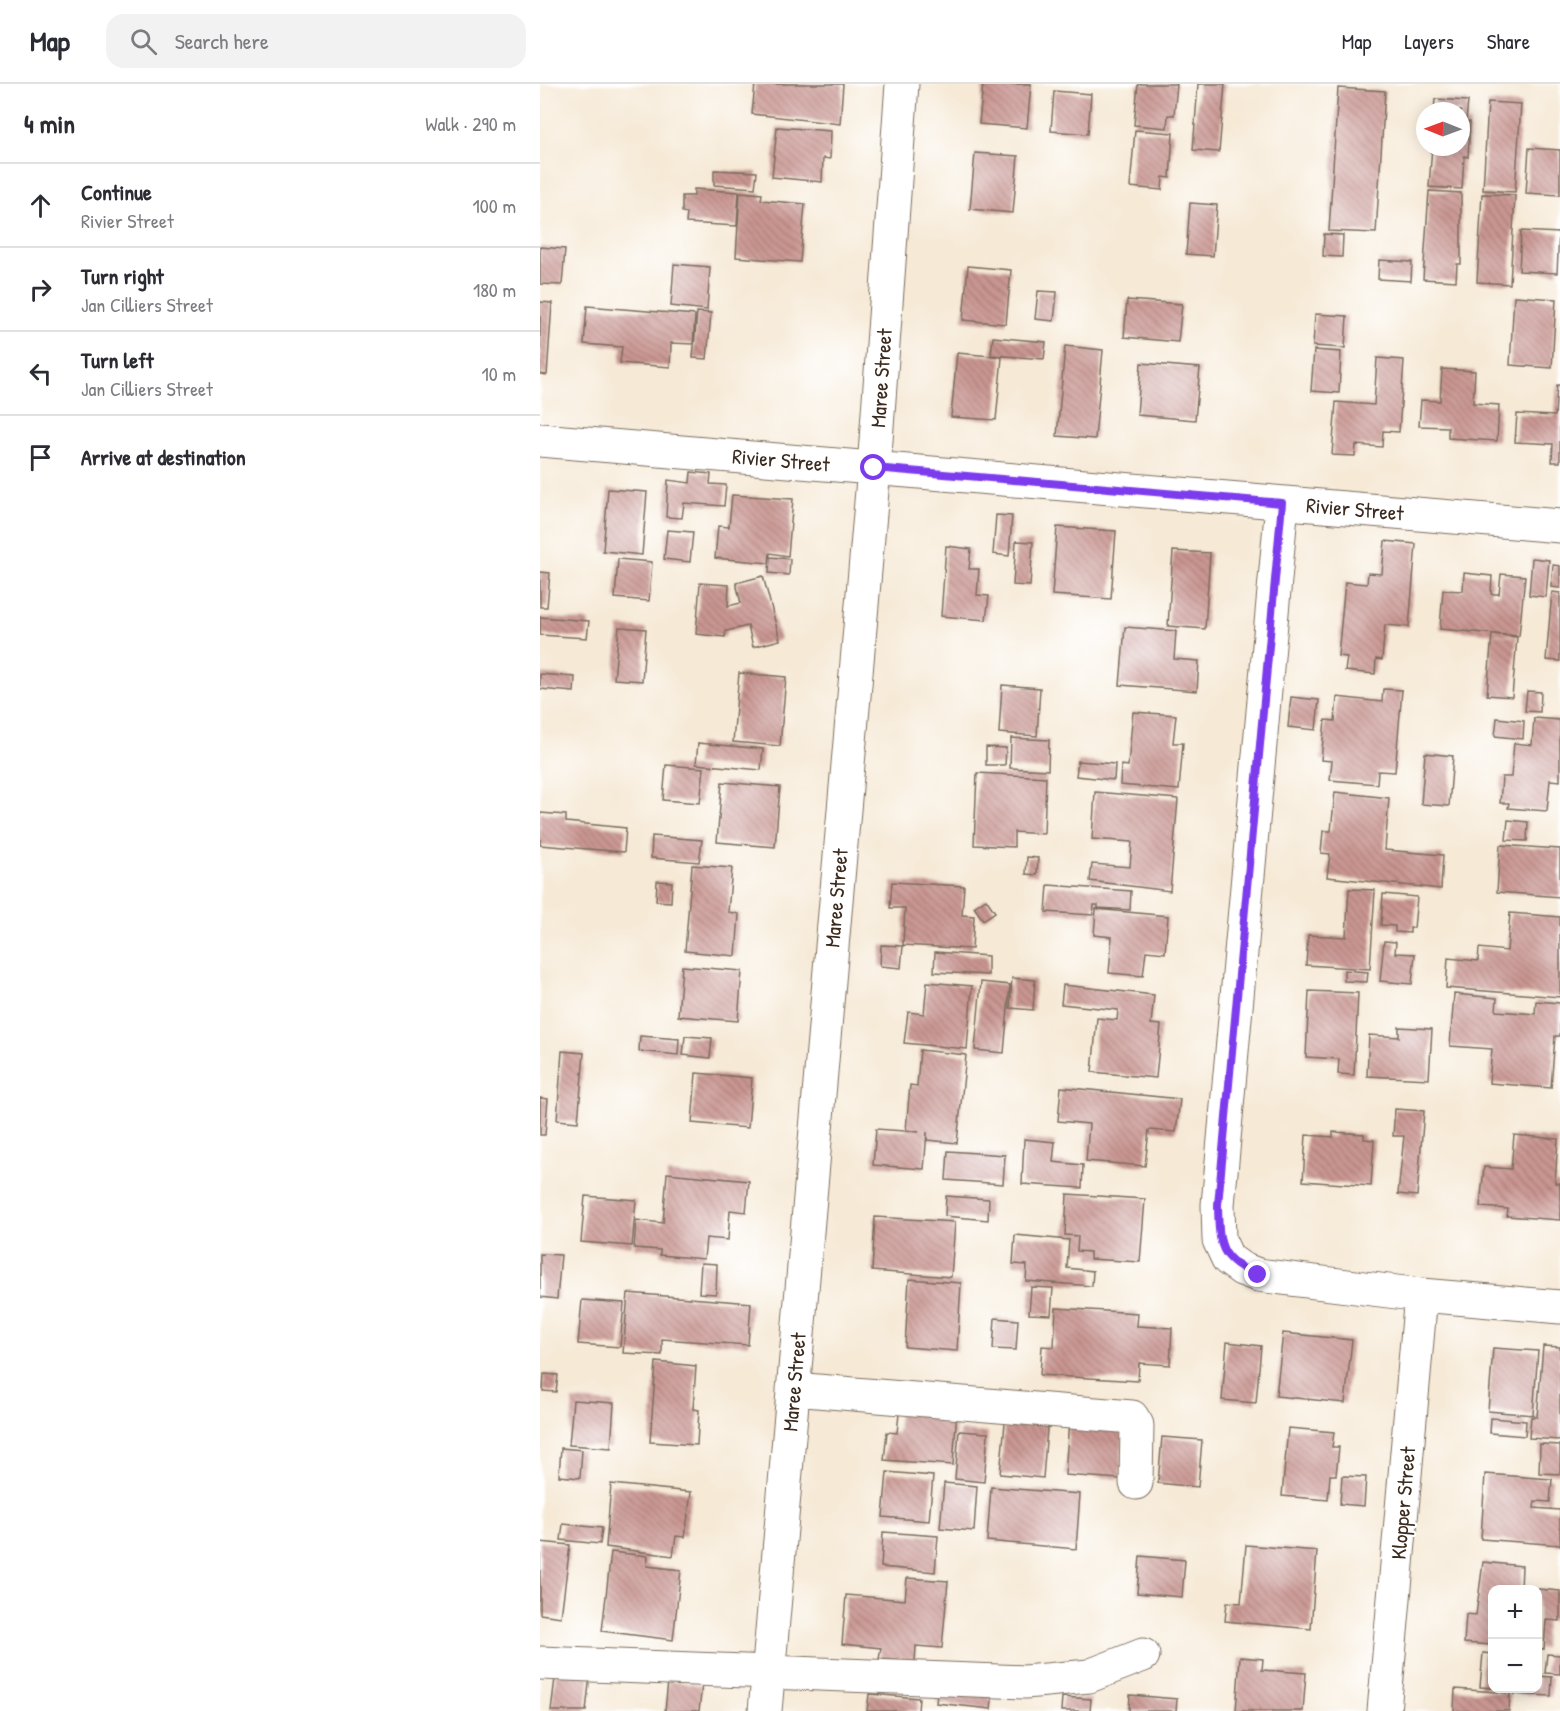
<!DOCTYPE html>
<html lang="en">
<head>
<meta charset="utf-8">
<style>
  :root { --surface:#fff; --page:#f2f2f3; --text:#2b2b33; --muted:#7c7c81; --line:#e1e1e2 }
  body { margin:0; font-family:"Patrick Hand",sans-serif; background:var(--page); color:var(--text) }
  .controls { position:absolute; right:18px; bottom:18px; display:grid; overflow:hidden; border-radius:12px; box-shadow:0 3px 15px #0003 }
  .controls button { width:54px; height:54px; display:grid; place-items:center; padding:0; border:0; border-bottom:2px solid var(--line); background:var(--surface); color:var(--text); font:30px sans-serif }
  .compass { position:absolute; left:876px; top:18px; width:54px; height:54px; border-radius:50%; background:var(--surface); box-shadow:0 3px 15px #0003; rotate:271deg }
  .stop { position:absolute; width:18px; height:18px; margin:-14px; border:4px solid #7c3aed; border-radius:50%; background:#fff }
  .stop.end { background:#7c3aed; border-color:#fff; box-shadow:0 2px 6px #0008 }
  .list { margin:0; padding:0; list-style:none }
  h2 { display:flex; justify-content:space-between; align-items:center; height:78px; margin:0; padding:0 24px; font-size:26px }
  h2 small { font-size:20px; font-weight:400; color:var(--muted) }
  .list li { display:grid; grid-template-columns:39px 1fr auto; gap:18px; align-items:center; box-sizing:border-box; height:84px; padding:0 24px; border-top:2px solid var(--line) }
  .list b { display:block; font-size:22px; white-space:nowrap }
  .list p { margin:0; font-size:20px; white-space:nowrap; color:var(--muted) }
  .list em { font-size:20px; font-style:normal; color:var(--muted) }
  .icon { flex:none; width:33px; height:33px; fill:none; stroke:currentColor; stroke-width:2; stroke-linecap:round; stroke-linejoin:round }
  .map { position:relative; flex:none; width:1020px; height:1627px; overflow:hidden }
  header { display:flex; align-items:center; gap:36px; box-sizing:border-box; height:84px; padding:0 30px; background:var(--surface); border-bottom:2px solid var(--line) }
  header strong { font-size:28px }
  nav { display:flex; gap:33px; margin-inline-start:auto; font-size:21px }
  .search { width:420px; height:54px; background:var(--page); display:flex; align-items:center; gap:15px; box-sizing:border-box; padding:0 21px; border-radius:18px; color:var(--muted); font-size:22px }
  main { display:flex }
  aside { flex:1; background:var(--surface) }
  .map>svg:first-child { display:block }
  .building { fill:url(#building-back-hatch) }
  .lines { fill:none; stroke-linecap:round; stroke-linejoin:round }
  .minor-casing { stroke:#7c6d5e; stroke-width:35 }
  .minor { stroke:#fff; stroke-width:33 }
  .route { stroke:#7c3aed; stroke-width:8 }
  .labels { text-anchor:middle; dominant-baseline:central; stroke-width:4.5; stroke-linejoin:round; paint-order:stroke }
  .street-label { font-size:21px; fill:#3b2a1e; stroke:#fff }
</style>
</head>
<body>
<header>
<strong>Map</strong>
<div class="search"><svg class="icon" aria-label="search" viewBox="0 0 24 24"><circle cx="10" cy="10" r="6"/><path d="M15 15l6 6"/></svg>Search here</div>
<nav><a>Map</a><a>Layers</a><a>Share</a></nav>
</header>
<main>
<aside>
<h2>4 min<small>Walk · 290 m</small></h2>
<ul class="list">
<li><svg class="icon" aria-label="ahead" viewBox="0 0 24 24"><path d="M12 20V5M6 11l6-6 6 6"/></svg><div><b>Continue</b><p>Rivier Street</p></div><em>100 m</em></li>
<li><svg class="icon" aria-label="right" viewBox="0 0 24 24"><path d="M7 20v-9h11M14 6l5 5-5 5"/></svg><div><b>Turn right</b><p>Jan Cilliers Street</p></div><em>180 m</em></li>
<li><svg class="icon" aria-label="left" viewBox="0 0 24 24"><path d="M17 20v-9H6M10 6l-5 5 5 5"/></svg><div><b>Turn left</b><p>Jan Cilliers Street</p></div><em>10 m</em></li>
<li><svg class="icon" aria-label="arrive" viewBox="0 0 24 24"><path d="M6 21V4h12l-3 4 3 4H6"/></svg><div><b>Arrive at destination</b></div></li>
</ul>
</aside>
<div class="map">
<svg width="1020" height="1627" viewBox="0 0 1020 1627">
  <defs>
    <pattern id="building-back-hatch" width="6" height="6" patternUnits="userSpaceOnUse" patternTransform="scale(1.5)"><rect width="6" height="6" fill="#ca9692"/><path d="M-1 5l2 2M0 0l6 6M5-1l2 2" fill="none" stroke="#a57b77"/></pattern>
  </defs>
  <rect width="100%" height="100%" fill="#fff"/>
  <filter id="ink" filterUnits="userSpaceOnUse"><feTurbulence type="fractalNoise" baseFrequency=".0167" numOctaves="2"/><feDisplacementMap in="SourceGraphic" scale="12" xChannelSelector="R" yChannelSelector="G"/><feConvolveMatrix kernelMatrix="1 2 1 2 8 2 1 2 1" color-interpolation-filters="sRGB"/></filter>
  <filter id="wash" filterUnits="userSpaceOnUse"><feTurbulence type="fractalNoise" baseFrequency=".008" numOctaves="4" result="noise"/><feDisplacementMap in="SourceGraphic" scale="24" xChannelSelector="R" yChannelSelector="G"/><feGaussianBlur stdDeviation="1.35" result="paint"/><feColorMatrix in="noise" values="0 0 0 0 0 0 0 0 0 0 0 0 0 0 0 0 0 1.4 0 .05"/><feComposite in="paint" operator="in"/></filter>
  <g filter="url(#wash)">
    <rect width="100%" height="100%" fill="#f6e9d5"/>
    <g id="blocks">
      <!-- building -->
      <path class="building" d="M 215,0 L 303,0 L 300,40 L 212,30 Z
        M 443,0 L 491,0 L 487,44 L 439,40 Z
        M 598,0 L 637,0 L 634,31 L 628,31 L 627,44 L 594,41 Z
        M 658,0 L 685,0 L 679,68 L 653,66 Z
        M 798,4 L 845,7 L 836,149 L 789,147 Z
        M 514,7 L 551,10 L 548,50 L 511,47 Z
        M 895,15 L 928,17 L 926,38 L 930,38 L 928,73 L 924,72 L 922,105 L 889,103 L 892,63 L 921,63 L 921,27 L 894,27 Z
        M 948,18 L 981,20 L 975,108 L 943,106 Z
        M 237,43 L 291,47 L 290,75 L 283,74 L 282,98 L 232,93 Z
        M 595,46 L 633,49 L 630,94 L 623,93 L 622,106 L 590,103 Z
        M 989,64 L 1020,66 L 1020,111 L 986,109 Z
        M 435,69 L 478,72 L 473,129 L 430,125 Z
        M 174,86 L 217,88 L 215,104 L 174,101 Z
        M 154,105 L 199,108 L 197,142 L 146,139 L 147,129 L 142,128 L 142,112 L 154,112 Z
        M 889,107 L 921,109 L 921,180 L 917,180 L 916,197 L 883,195 Z
        M 200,108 L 222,110 L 221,116 L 265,120 L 260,178 L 196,173 Z
        M 942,110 L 975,111 L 970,200 L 937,198 Z
        M 650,119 L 677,121 L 673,172 L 646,170 Z
        M 981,147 L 1019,149 L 1017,189 L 979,187 Z
        M 784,150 L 803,151 L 802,173 L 783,172 Z
        M 0,163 L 25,165 L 22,201 L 0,200 Z
        M 839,176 L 872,178 L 871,197 L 838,195 Z
        M 134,180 L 170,183 L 167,226 L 131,222 Z
        M 428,182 L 471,186 L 466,240 L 423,236 Z
        M 498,207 L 517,208 L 514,237 L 495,235 Z
        M 974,212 L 1016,215 L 1012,284 L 970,281 Z
        M 587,216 L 642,220 L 638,258 L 584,253 Z
        M 0,218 L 12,219 L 7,291 L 0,290 Z
        M 47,222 L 155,231 L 153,260 L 131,259 L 130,283 L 80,279 L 82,263 L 44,260 Z
        M 157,228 L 171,229 L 167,275 L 153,274 Z
        M 775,230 L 807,232 L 805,264 L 773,262 Z
        M 453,253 L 506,258 L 504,275 L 451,271 Z
        M 525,262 L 563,266 L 555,355 L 517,352 Z
        M 774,266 L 801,268 L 799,309 L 771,307 Z
        M 417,269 L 462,273 L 456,336 L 411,333 Z
        M 837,274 L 864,276 L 859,348 L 843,347 L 842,363 L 816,361 L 815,372 L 792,371 L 796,318 L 834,321 Z
        M 601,279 L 660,284 L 655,336 L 597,331 Z
        M 902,285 L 935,287 L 933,319 L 959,321 L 957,357 L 908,354 L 908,343 L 879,342 L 881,316 L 900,317 Z
        M 1017,301 L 1020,301 L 1020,378 L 1012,378 L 1013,360 L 975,358 L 977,330 L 1015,332 Z
        M 151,388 L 171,390 L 170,400 L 186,401 L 184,422 L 144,419 L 142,434 L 126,433 L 128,396 L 150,399 Z
        M 68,405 L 107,408 L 102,471 L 63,467 Z
        M 192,411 L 253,415 L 248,472 L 230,469 L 229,479 L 175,474 L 178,442 L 189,443 Z
        M 456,431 L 472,432 L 469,472 L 453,470 Z
        M 517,443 L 576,447 L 571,515 L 512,511 Z
        M 127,446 L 153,448 L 150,478 L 124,475 Z
        M 476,457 L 493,458 L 490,502 L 473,501 Z
        M 845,457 L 876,460 L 869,543 L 845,541 L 842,576 L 836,575 L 835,590 L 805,587 L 807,573 L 798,572 L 805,498 L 827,500 L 828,489 L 842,490 Z
        M 406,462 L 431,465 L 429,485 L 439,485 L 437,511 L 449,512 L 446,536 L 401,532 Z
        M 633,467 L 670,469 L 665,545 L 628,542 Z
        M 230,473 L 250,475 L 249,491 L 229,489 Z
        M 992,474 L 1009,476 L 1006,513 L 989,511 Z
        M 78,475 L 112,478 L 109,517 L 75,514 Z
        M 1013,481 L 1020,482 L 1020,504 L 1011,503 Z
        M 0,488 L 10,489 L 7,523 L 0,523 Z
        M 924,489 L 952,492 L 951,510 L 959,510 L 961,490 L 985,492 L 979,552 L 900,545 L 903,506 L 923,507 Z
        M 223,492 L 240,556 L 213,563 L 208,542 L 186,547 L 185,553 L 156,550 L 160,499 L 189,501 L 188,522 L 201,519 L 196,499 Z
        M 1012,508 L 1020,509 L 1020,577 L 1006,576 Z
        M 0,533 L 49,537 L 47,554 L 0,551 Z
        M 79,543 L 106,545 L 102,597 L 74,595 Z
        M 585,543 L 636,547 L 634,575 L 659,577 L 657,607 L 580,601 Z
        M 952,550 L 977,553 L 972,613 L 947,611 Z
        M 199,589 L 246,593 L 240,662 L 193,658 Z
        M 0,590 L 35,593 L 34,608 L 0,605 Z
        M 462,601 L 500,604 L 497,652 L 459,649 Z
        M 843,605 L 862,606 L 855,688 L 838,687 L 837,700 L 790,696 L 792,677 L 781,676 L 785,636 L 795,637 L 797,613 L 842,618 Z
        M 987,607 L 1001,608 L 1000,628 L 985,627 Z
        M 751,613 L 779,616 L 776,646 L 748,643 Z
        M 593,628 L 636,631 L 633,659 L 643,659 L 639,706 L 580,701 L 581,681 L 588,682 Z
        M 957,634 L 984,637 L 983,655 L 955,652 Z
        M 994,634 L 1020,636 L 1020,697 L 1010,696 L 1007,727 L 968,724 L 969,719 L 960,719 L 962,693 L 971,693 L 974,659 L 992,661 Z
        M 471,654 L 509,656 L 508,686 L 470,684 Z
        M 158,659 L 223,665 L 221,686 L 156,680 Z
        M 446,663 L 466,664 L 465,681 L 446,681 Z
        M 885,669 L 913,672 L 909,722 L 881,720 Z
        M 538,677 L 575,680 L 574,696 L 536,692 Z
        M 126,681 L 164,684 L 160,719 L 123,716 Z
        M 437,689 L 506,693 L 504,750 L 474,748 L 474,763 L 434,761 Z
        M 182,698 L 240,703 L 235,763 L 177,758 Z
        M 555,708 L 638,715 L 630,807 L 550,797 L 552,780 L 590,783 L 592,758 L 552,755 Z
        M 795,708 L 849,714 L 845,766 L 903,771 L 901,805 L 787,793 L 790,770 L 781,769 L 783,747 L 791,747 Z
        M 0,729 L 26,731 L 26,738 L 86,744 L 84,768 L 0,761 Z
        M 968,736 L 988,738 L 987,757 L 966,756 Z
        M 112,752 L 162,756 L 159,778 L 111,774 Z
        M 960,761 L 1020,765 L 1020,813 L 957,808 Z
        M 487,773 L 498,774 L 497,791 L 486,790 Z
        M 152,781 L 192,784 L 188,828 L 199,830 L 196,872 L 145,867 Z
        M 117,797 L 132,798 L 131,818 L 116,817 Z
        M 352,798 L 424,802 L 422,831 L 434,832 L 432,865 L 363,861 L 365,824 L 350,824 Z
        M 508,801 L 591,807 L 590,826 L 558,824 L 558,821 L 554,821 L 553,831 L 506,828 Z
        M 809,805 L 835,806 L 830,885 L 766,881 L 768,851 L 806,853 Z
        M 843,810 L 877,813 L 874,844 L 870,844 L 870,849 L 855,848 L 855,842 L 841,841 Z
        M 446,815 L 455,828 L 443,836 L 434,823 Z
        M 556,825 L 628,832 L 625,869 L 606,867 L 603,892 L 569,889 L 572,853 L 554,851 Z
        M 970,829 L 1020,833 L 1020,913 L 906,904 L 908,874 L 938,877 L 939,864 L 967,867 Z
        M 844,857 L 856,858 L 855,869 L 875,870 L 872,900 L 840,897 Z
        M 341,861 L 363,862 L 361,884 L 340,882 Z
        M 395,868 L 448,872 L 448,891 L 394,888 Z
        M 142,882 L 202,887 L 198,937 L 138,932 Z
        M 804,886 L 828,888 L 827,898 L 804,897 Z
        M 472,894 L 495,896 L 493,926 L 470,924 Z
        M 387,898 L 432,902 L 427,965 L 364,959 L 368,928 L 384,930 Z
        M 441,898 L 470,901 L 464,969 L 435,966 Z
        M 523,901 L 614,911 L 611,940 L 621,941 L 616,994 L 552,988 L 557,934 L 577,936 L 578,926 L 521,920 Z
        M 769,907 L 818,909 L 814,991 L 798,990 L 799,975 L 766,973 Z
        M 914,910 L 957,914 L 956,927 L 995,930 L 996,917 L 1020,919 L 1020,952 L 1015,952 L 1011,1004 L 949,999 L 952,965 L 910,962 Z
        M 859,943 L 892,945 L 889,995 L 827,992 L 829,951 L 859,953 Z
        M 100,952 L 139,955 L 138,971 L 99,967 Z
        M 145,952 L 172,954 L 170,974 L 143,971 Z
        M 380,966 L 426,971 L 417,1059 L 387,1056 L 387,1048 L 384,1085 L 333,1081 L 336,1045 L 379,1048 L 366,1046 L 370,1001 L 377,1002 Z
        M 22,967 L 44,969 L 38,1038 L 17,1036 Z
        M 156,989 L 212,994 L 208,1044 L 152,1039 Z
        M 521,1003 L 640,1015 L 636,1048 L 609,1046 L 605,1082 L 546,1077 L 549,1040 L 518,1037 Z
        M 0,1014 L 8,1015 L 5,1051 L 0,1051 Z
        M 855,1025 L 884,1027 L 877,1112 L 858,1110 L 864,1052 L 853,1052 Z
        M 793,1048 L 824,1050 L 824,1055 L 834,1056 L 831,1102 L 763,1097 L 766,1051 L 793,1053 Z
        M 974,1051 L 1018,1055 L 1015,1099 L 1020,1099 L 1020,1136 L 967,1132 L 968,1125 L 940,1123 L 944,1083 L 971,1085 Z
        M 484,1055 L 515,1058 L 513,1078 L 543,1081 L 542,1104 L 482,1100 Z
        M 408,1067 L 465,1071 L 463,1100 L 406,1096 Z
        M 127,1089 L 209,1097 L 206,1128 L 190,1126 L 188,1156 L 166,1154 L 164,1175 L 120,1171 L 120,1166 L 94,1164 L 96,1136 L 123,1139 Z
        M 527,1110 L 605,1115 L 600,1178 L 550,1175 L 550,1168 L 537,1167 L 538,1152 L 525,1151 Z
        M 45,1112 L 96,1116 L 92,1162 L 41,1158 Z
        M 406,1112 L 449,1115 L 448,1136 L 405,1132 Z
        M 335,1133 L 415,1138 L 411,1193 L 332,1187 Z
        M 475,1151 L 529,1156 L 527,1184 L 553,1187 L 552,1202 L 486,1197 L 487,1181 L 473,1180 Z
        M 0,1170 L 21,1171 L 17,1215 L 0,1213 Z
        M 161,1179 L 177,1180 L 176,1210 L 159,1209 Z
        M 369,1195 L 421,1199 L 417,1267 L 365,1263 Z
        M 491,1203 L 513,1204 L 511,1231 L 489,1230 Z
        M 88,1209 L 211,1219 L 208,1261 L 122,1255 L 122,1271 L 83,1269 Z
        M 42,1216 L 84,1219 L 80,1263 L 38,1260 Z
        M 516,1224 L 598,1229 L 597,1242 L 632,1244 L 630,1281 L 599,1279 L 598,1297 L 500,1291 L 502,1262 L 514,1263 Z
        M 455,1234 L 478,1236 L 476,1266 L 453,1265 Z
        M 743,1249 L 812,1256 L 805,1319 L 736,1312 Z
        M 687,1258 L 721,1262 L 716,1319 L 682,1316 Z
        M 1003,1262 L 1020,1263 L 1020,1356 L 989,1354 L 991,1333 L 997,1333 Z
        M 953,1264 L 998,1267 L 993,1331 L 948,1327 Z
        M 116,1278 L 156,1282 L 153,1325 L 159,1326 L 157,1361 L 110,1358 Z
        M 4,1290 L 18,1291 L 16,1308 L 3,1307 Z
        M 33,1316 L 74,1319 L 71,1364 L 29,1361 Z
        M 360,1320 L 417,1325 L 413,1381 L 344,1376 L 347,1348 L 357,1349 Z
        M 466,1329 L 508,1332 L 503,1394 L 460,1390 Z
        M 951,1334 L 986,1337 L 985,1352 L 950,1349 Z
        M 529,1336 L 584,1341 L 580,1395 L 525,1391 Z
        M 748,1344 L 794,1348 L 792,1363 L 799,1363 L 796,1391 L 790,1391 L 788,1416 L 742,1412 Z
        M 419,1347 L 448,1349 L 444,1398 L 415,1395 Z
        M 622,1353 L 662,1356 L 658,1403 L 618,1399 Z
        M 1000,1360 L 1020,1361 L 1020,1390 L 999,1389 Z
        M 21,1364 L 42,1366 L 40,1394 L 19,1392 Z
        M 347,1388 L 393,1392 L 389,1437 L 343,1433 Z
        M 945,1390 L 1012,1395 L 1010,1418 L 995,1417 L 994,1424 L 1020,1426 L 1020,1461 L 941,1455 Z
        M 802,1392 L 826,1393 L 824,1422 L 800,1420 Z
        M 404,1399 L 437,1402 L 434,1447 L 400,1444 Z
        M 71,1400 L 151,1408 L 145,1453 L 136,1452 L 133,1472 L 66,1463 Z
        M 451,1403 L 540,1410 L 536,1465 L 447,1457 Z
        M 23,1440 L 62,1444 L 60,1460 L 21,1456 Z
        M 343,1448 L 398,1452 L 395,1488 L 341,1483 Z
        M 0,1458 L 30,1461 L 21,1533 L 0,1530 Z
        M 706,1461 L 777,1467 L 771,1545 L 685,1537 L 687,1518 L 701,1519 Z
        M 71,1468 L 108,1472 L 107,1482 L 141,1486 L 133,1556 L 62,1547 Z
        M 600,1472 L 645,1476 L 642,1513 L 597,1509 Z
        M 943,1478 L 982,1482 L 981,1506 L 952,1506 L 952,1561 L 924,1559 L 926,1530 L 936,1531 Z
        M 367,1494 L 408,1497 L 402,1564 L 376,1562 L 375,1578 L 339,1575 L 341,1564 L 302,1560 L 306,1511 L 365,1516 Z
        M 998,1505 L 1020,1507 L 1020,1537 L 1006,1536 L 1004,1565 L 998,1564 Z
        M 943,1569 L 952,1570 L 952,1604 L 940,1603 Z
        M 1007,1570 L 1020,1571 L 1020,1590 L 1005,1589 Z
        M 700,1573 L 723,1575 L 722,1586 L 766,1589 L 763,1627 L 696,1627 Z
        M 16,1586 L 50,1590 L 46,1627 L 11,1627 Z
        M 998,1592 L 1012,1593 L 1011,1612 L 974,1610 L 974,1604 L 998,1604 Z
        M 128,1597 L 162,1601 L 159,1627 L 125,1627 Z
        M 398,1601 L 453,1606 L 451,1625 L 396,1619 Z
        M 915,1605 L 970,1609 L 969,1627 L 914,1627 Z
        M 329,1610 L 379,1614 L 378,1627 L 327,1627 Z
        M 590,1611 L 637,1615 L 636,1627 L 589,1627 Z
        M 522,1613 L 551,1615 L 550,1627 L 521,1627 Z"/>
    </g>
  </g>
  <g filter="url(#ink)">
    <use href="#blocks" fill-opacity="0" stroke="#7c6d5e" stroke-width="1.5"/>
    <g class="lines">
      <!-- minor casing -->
      <g class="minor-casing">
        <path id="minor" d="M 0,356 L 1020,442
          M 742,419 L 678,1121 L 679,1156 L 688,1175 L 702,1185 L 718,1191 L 881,1211 L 1020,1223
          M 253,1305 L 592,1333 L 597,1341 L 596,1399
          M 0,1579 L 485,1598 L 549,1592 L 603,1571
          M 225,1627 L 334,384 L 362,0
          M 844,1627 L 881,1211"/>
      </g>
      <!-- minor -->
      <use href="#minor" class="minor"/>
    </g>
  </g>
  <g class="lines" filter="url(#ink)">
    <!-- route -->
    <path class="route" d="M 334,384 L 742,419 L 678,1121 C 679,1159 678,1176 718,1191"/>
  </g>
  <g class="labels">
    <!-- street labels -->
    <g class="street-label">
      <text transform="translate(341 294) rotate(-86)">Maree Street</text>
      <text transform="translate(241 376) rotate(5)">Rivier Street</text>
      <text transform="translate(815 425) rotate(5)">Rivier Street</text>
      <text transform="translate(296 814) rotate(-85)">Maree Street</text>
      <text transform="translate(254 1298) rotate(-85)">Maree Street</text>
      <text transform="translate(863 1419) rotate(-85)">Klopper Street</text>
    </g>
  </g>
</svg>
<div class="controls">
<button>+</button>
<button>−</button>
</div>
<svg class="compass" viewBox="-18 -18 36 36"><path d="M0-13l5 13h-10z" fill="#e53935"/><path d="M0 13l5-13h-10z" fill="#7c7c81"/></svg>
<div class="stop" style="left:334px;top:384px"></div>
<div class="stop end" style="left:718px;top:1191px"></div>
</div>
</main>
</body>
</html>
